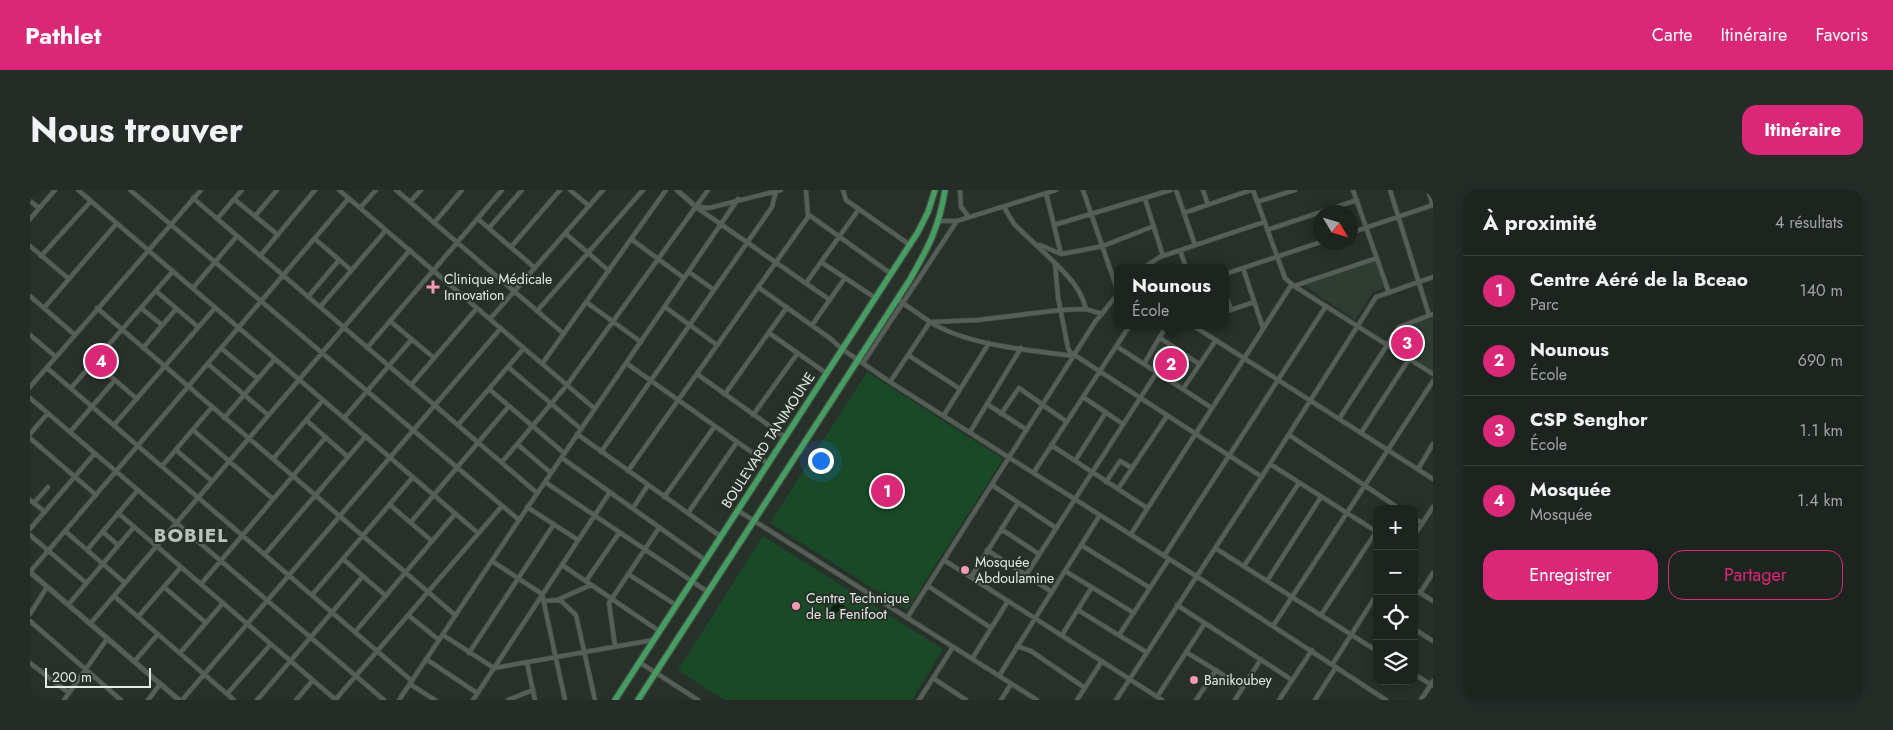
<!DOCTYPE html>
<html lang="fr">
<head>
<meta charset="utf-8">
<style>
  :root { --surface:#1d241f; --page:#252c28; --text:#f1f3f6; --muted:#a0a4a4; --line:#3b413d; --accent:#db2777 }
  body { margin:0; font-family:Jost,sans-serif; background:var(--page); color:var(--text) }
  .controls { position:absolute; right:15px; bottom:15px; display:grid; overflow:hidden; border-radius:10px; box-shadow:0 2px 12px #0003 }
  .controls button { width:45px; height:45px; display:grid; place-items:center; padding:0; border:0; border-bottom:1px solid var(--line); background:var(--surface); color:var(--text); font:25px sans-serif }
  .compass { position:absolute; left:1283px; top:15px; width:45px; height:45px; border-radius:50%; background:var(--surface); box-shadow:0 2px 12px #0003; rotate:128deg }
  .scale { position:absolute; left:15px; bottom:12px; width:106px; box-sizing:border-box; padding-left:5px; border:2px solid #e4eae5; border-top:0; font-size:14px; line-height:18px; white-space:nowrap; color:#e4eae5; -webkit-text-stroke:4px #273029; paint-order:stroke }
  .you { position:absolute; left:790px; top:270px; width:18px; height:18px; margin:-12px; border:4px solid #fff; border-radius:50%; background:#1a73e8; box-shadow:0 0 0 8px #1a73e833 }
  .badge { display:grid; place-items:center; width:32px; height:32px; border-radius:50%; background:var(--accent); color:#fff; font-size:16px; font-weight:700 }
  .pin { position:absolute; translate:-50% -50%; border:2px solid #fff; box-shadow:0 1px 5px #0006 }
  .popup { position:absolute; left:1084px; top:74px; width:115px; height:65px; box-sizing:border-box; display:grid; place-content:center; border-radius:10px; background:var(--surface); filter:drop-shadow(0 1px 4px #0005); font-size:16px; white-space:nowrap; color:var(--muted) }
  .popup b { font-size:19px; color:var(--text) }
  .popup::after { content:''; position:absolute; left:50%; top:100%; margin-left:-10px; border:10px solid transparent; border-top-color:var(--surface) }
  .list { margin:0; padding:0; list-style:none }
  h2 { display:flex; justify-content:space-between; align-items:center; height:65px; margin:0; padding:0 20px; font-size:21px }
  h2 small { font-size:16px; font-weight:400; color:var(--muted) }
  .list li { display:grid; grid-template-columns:32px 1fr auto; gap:15px; align-items:center; box-sizing:border-box; height:70px; padding:0 20px; border-top:1px solid var(--line) }
  .list b { display:block; font-size:19px; white-space:nowrap }
  .list p { margin:0; font-size:16px; white-space:nowrap; color:var(--muted) }
  .list em { font-size:16px; font-style:normal; color:var(--muted) }
  .actions { display:flex; gap:10px; padding:15px 20px }
  .actions a { flex:1; padding:11px 0; border:1px solid var(--accent); border-radius:15px; text-align:center; font-size:18px; color:var(--accent) }
  .actions .main { background:var(--accent); color:#fff }
  .icon { flex:none; width:28px; height:28px; fill:none; stroke:currentColor; stroke-width:2; stroke-linecap:round; stroke-linejoin:round }
  .map { position:relative; flex:none; width:1403px; height:510px; overflow:hidden; border-radius:15px }
  header { display:flex; align-items:center; gap:30px; box-sizing:border-box; height:70px; padding:0 25px; background:var(--accent); color:#fff }
  header strong { font-size:24px }
  nav { display:flex; gap:28px; margin-inline-start:auto; font-size:18px }
  .intro { display:flex; align-items:center; justify-content:space-between; box-sizing:border-box; height:120px; padding:0 30px }
  h1 { margin:0; font-size:35px }
  .button { padding:12px 22px; border-radius:15px; background:var(--accent); color:#fff; font-size:18px; font-weight:700 }
  main { display:flex; gap:30px; padding:0 30px }
  aside { flex:1; background:var(--surface); border-radius:15px; box-shadow:0 2px 12px #0003 }
  .map>svg:first-child { display:block }
  .built { fill:#2e3c31 }
  .green { fill:#194927 }
  .water { fill:#002007 }
  .lines { fill:none; stroke-linecap:round; stroke-linejoin:round }
  .minor-casing { stroke:#434a45; stroke-width:5.5 }
  .tertiary-casing { stroke:#434a45; stroke-width:6 }
  .primary-casing { stroke:#434a45; stroke-width:8 }
  .minor { stroke:#565f57; stroke-width:4 }
  .tertiary { stroke:#565f57; stroke-width:4.5 }
  .primary { stroke:#469d62; stroke-width:5.5 }
  .poi-dot { fill:#f19ab2; stroke:#273029; stroke-width:2 }
  .labels { text-anchor:middle; dominant-baseline:central; stroke-width:4; stroke-linejoin:round; paint-order:stroke }
  .poi-label { font-size:14px; fill:#e4eae5; stroke:#273029; text-anchor:start }
  .street-label { font-size:14px; fill:#e4eae5; stroke:#273029 }
  .district-label { font-size:19px; font-weight:bold; letter-spacing:1px; fill:#b8c3ba; stroke:#273029 }
</style>
</head>
<body>
<header>
<strong>Pathlet</strong>
<nav><a>Carte</a><a>Itinéraire</a><a>Favoris</a></nav>
</header>
<div class="intro"><h1>Nous trouver</h1><a class="button">Itinéraire</a></div>
<main>
<div class="map">
<svg width="1403" height="510" viewBox="0 0 1403 510">
  <rect width="100%" height="100%" fill="#273029"/>
  <!-- built -->
  <path class="built" d="M 1346,71 L 1354,98 L 1342,103 L 1325,130 L 1274,95 Z
    M 1403,128 L 1403,181 L 1361,153 L 1370,138 Z
    M 1131,152 L 1164,175 L 1151,195 L 1117,173 Z"/>
  <!-- green -->
  <path class="green" d="M 837,182 L 973,269 L 877,420 L 740,333 Z
    M 733,346 L 913,459 L 882,510 L 694,510 L 648,480 Z"/>
  <!-- water -->
  <path class="water" d="M 806,410 L 816,417 L 812,423 L 808,421 L 804,427 L 798,424 Z"/>
  <g class="lines">
    <!-- minor casing -->
    <g class="minor-casing">
      <path id="minor" d="M 48,0 L 448,343
        M 100,0 L 489,330
        M 309,0 L 565,219
        M 366,0 L 534,144
        M 540,0 L 559,16
        M 813,0 L 816,10 L 880,55
        M 930,0 L 931,17 L 939,27
        M 1053,0 L 1087,99
        M 1146,0 L 1165,55
        M 1173,0 L 1178,15
        M 1223,0 L 1255,88 L 1264,96 L 1403,184
        M 1323,0 L 1359,103
        M 1360,0 L 1399,125
        M 1398,0 L 1403,16
        M 1016,3 L 1031,64
        M 163,8 L 507,303
        M 204,9 L 248,45
        M 1115,9 L 1133,66
        M 0,11 L 9,18
        M 380,12 L 391,0
        M 1227,12 L 1265,0
        M 666,17 L 800,110
        M 668,17 L 679,18 L 751,0
        M 974,17 L 984,34 L 1025,73 L 1028,107 L 1038,158 L 1040,162 L 1232,287
        M 330,18 L 346,0
        M 1154,23 L 1221,0
        M 779,25 L 860,83
        M 225,26 L 247,0
        M 0,29 L 25,0
        M 187,29 L 212,0
        M 448,29 L 505,78
        M 908,31 L 927,31 L 1026,0
        M 404,33 L 432,0
        M 1024,35 L 1141,0
        M 459,38 L 492,0
        M 1237,40 L 1327,10
        M 535,43 L 579,81
        M 1320,43 L 1403,15
        M 285,49 L 321,80
        M 601,49 L 654,88
        M 1010,55 L 1031,64 L 1048,61 L 1073,56 L 1124,36
        M 0,56 L 39,89
        M 481,57 L 530,0
        M 1150,60 L 1156,78
        M 11,66 L 61,11
        M 230,66 L 285,0
        M 791,72 L 844,107
        M 1025,73 C 1039,87 1051,99 1056,119
        M 1113,78 L 1130,67 L 1234,32
        M 1213,78 L 1233,138
        M 659,82 L 684,100
        M 1195,84 L 1291,52
        M 776,93 L 829,19
        M 1264,96 L 1347,68
        M 728,97 L 801,149 L 812,159 L 860,192 L 1166,386 L 1356,510
        M 163,98 L 207,46
        M 126,101 L 168,137
        M 1195,103 L 1201,120
        M 0,106 L 45,145
        M 278,107 L 309,70
        M 867,109 L 900,132 L 948,130 L 1030,120 L 1056,119 L 1072,124
        M 556,112 L 611,152
        M 290,117 L 356,40
        M 635,117 L 687,155
        M 14,118 L 87,33
        M 67,118 L 425,425
        M 111,118 L 132,135
        M 507,121 L 613,0
        M 1195,122 L 1224,112
        M 460,129 L 573,0
        M 360,131 L 404,168
        M 782,135 L 815,88
        M 1162,135 L 1403,289
        M 739,143 L 796,183
        M 0,145 L 26,167
        M 1130,148 L 1169,174
        M 1086,156 L 1182,218
        M 113,158 L 146,119
        M 191,158 L 228,189
        M 337,158 L 472,0
        M 878,165 L 930,199
        M 64,172 L 107,209
        M 596,173 L 737,273
        M 833,173 L 927,31
        M 178,174 L 238,225
        M 512,174 L 636,0
        M 1114,174 L 1137,135
        M 478,177 L 551,239
        M 17,178 L 382,491
        M 667,184 L 755,247
        M 860,192 L 900,132 C 939,156 999,160 1044,166
        M 381,195 L 447,118
        M 0,197 L 171,0
        M 41,198 L 143,81
        M 459,199 L 534,263
        M 1153,199 L 1186,150
        M 695,204 L 757,117
        M 1053,207 L 1093,234
        M 0,208 L 354,510
        M 957,214 L 997,240
        M 971,224 L 989,198 L 1037,232
        M 723,225 L 767,164
        M 914,225 L 959,153
        M 194,228 L 245,169
        M 314,228 L 382,149
        M 1309,229 L 1369,137 L 1403,124
        M 276,230 L 318,267
        M 84,235 L 185,118
        M 428,235 L 494,158
        M 163,240 L 243,309
        M 40,242 L 85,190
        M 940,242 L 991,158
        M 1331,243 L 1379,169
        M 0,244 L 18,223
        M 547,244 L 690,346
        M 1259,245 L 1370,319
        M 0,248 L 66,305
        M 487,254 L 521,283
        M 1021,255 L 1117,318
        M 146,260 L 182,291
        M 571,262 L 742,17 L 746,1
        M 532,268 L 675,370
        M 243,269 L 293,210
        M 1045,271 L 1076,222
        M 472,272 L 537,195 L 678,0
        M 1240,274 L 1347,342
        M 132,276 L 182,217
        M 1388,279 L 1403,254
        M 598,281 L 778,27 L 776,0
        M 1004,282 L 1100,135
        M 515,292 L 678,402
        M 1076,292 L 1090,271 L 1102,278
        M 962,295 L 1026,338
        M 1088,299 L 1137,226
        M 634,307 L 685,236
        M 0,310 L 15,322
        M 4,313 L 18,297
        M 360,315 L 402,351
        M 497,317 L 548,350
        M 603,318 L 618,295
        M 707,320 L 1007,510
        M 88,323 L 306,510
        M 658,323 L 707,252
        M 1384,328 L 1392,333
        M 381,332 L 479,216
        M 0,339 L 65,263
        M 971,339 L 1009,364
        M 35,341 L 95,393
        M 73,342 L 88,355
        M 1101,344 L 1262,94
        M 0,345 L 56,393
        M 1384,346 L 1403,317
        M 1051,355 L 1120,398
        M 1185,358 L 1347,461
        M 57,360 L 108,300
        M 957,360 L 1022,402
        M 235,364 L 336,246
        M 1134,366 L 1296,116
        M 313,369 L 356,406
        M 914,370 L 1132,510
        M 462,371 L 512,404 L 535,510
        M 532,375 L 629,441
        M 1214,376 L 1269,293
        M 151,377 L 108,427 L 204,510
        M 1035,381 L 1104,423
        M 0,382 L 319,8
        M 598,384 L 646,415
        M 996,385 L 1127,182
        M 941,387 L 988,313
        M 556,391 L 589,343
        M 1237,391 L 1291,307
        M 171,394 L 296,247
        M 898,396 L 961,438
        M 134,397 L 176,433
        M 1384,399 L 1403,411
        M 1390,403 L 1403,383
        M 282,405 L 383,287
        M 84,406 L 108,427
        M 527,410 L 561,395
        M 514,411 L 527,410 L 531,411 L 546,425 L 565,510
        M 38,415 L 104,337
        M 1147,415 L 1262,490
        M 1048,420 L 1116,462
        M 0,424 L 17,397
        M 378,425 L 409,450
        M 1291,425 L 1346,342
        M 877,428 L 1065,132 L 1087,105
        M 0,431 L 91,510
        M 60,434 L 380,60
        M 1243,436 L 1403,191
        M 1384,439 L 1403,451
        M 325,442 L 425,324
        M 413,445 L 464,478 L 623,450
        M 1032,445 L 1062,397
        M 1089,445 L 1139,369
        M 585,456 L 579,413 L 629,338
        M 987,456 L 1001,461 L 1055,498
        M 1156,462 L 1213,497
        M 150,463 L 193,413
        M 439,463 L 524,334
        M 396,469 L 447,503
        M 942,469 L 978,411
        M 104,472 L 128,444
        M 609,472 L 668,510
        M 0,473 L 39,503
        M 497,473 L 505,510
        M 1302,475 L 1347,404
        M 1384,484 L 1403,496
        M 969,486 L 1070,325
        M 903,488 L 936,510
        M 380,494 L 405,510
        M 197,504 L 241,454
        M 1127,507 L 1175,433
        M 34,510 L 77,449
        M 118,510 L 130,494
        M 152,510 L 471,138
        M 227,510 L 333,386
        M 266,510 L 283,490
        M 305,510 L 472,316
        M 369,510 L 489,330 L 708,9
        M 443,510 L 580,302
        M 478,510 L 503,500
        M 889,510 L 923,457
        M 971,510 L 981,494
        M 1047,510 L 1072,471
        M 1086,510 L 1240,274 L 1346,107 L 1403,87
        M 1166,510 L 1186,480
        M 1205,510 L 1231,469
        M 1249,510 L 1282,460
        M 1285,510 L 1306,477
        M 1391,510 L 1403,491"/>
    </g>
    <!-- tertiary casing -->
    <g class="tertiary-casing">
      <path id="tertiary" d="M 647,0 L 666,17
        M 0,382 L 149,510"/>
    </g>
    <!-- primary casing -->
    <g class="primary-casing">
      <path id="primary" d="M 585,510 L 888,42 L 898,22 L 905,0
        M 608,510 L 879,91 C 898,58 909,38 915,0"/>
    </g>
    <!-- minor -->
    <use href="#minor" class="minor"/>
    <!-- tertiary -->
    <use href="#tertiary" class="tertiary"/>
    <!-- primary -->
    <use href="#primary" class="primary"/>
  </g>
  <!-- markers -->
  <g class="poi-dot">
    <path d="M400.5 89.5h5v5h5v5h-5v5h-5v-5h-5v-5h5z"/>
    <circle cx="935" cy="380" r="5"/>
    <circle cx="766" cy="416" r="5"/>
    <circle cx="1164" cy="490" r="5"/>
  </g>
  <g class="labels">
    <!-- poi labels -->
    <g class="poi-label">
      <text x="414" y="89">Clinique Médicale<tspan x="414" dy="16">Innovation</tspan></text>
      <text x="945" y="372">Mosquée<tspan x="945" dy="16">Abdoulamine</tspan></text>
      <text x="776" y="408">Centre Technique<tspan x="776" dy="16">de la Fenifoot</tspan></text>
      <text x="1174" y="490">Banikoubey</text>
    </g>
    <!-- street labels -->
    <g class="street-label">
      <text transform="translate(738 250) rotate(-57)">BOULEVARD TANIMOUNE</text>
    </g>
    <!-- district labels -->
    <g class="district-label">
      <text x="161" y="345">BOBIEL</text>
    </g>
  </g>
</svg>
<div class="controls">
<button>+</button>
<button>−</button>
<button><svg class="icon" aria-label="locate" viewBox="0 0 24 24"><circle cx="12" cy="12" r="6"/><path d="M12 2v4M12 18v4M2 12h4M18 12h4"/></svg></button>
<button><svg class="icon" aria-label="layers" viewBox="0 0 24 24"><path d="M12 4l9 5-9 5-9-5zM3 14l9 5 9-5"/></svg></button>
</div>
<svg class="compass" viewBox="-18 -18 36 36"><path d="M0-13l5 13h-10z" fill="#e53935"/><path d="M0 13l5-13h-10z" fill="#a0a4a4"/></svg>
<div class="scale">200 m</div>
<div class="you"></div>
<div class="pin badge" style="left:857px;top:301px">1</div>
<div class="pin badge" style="left:1141px;top:174px">2</div>
<div class="popup"><b>Nounous</b>École</div>
<div class="pin badge" style="left:1377px;top:153px">3</div>
<div class="pin badge" style="left:71px;top:171px">4</div>
</div>
<aside>
<h2>À proximité<small>4 résultats</small></h2>
<ul class="list">
<li><span class="badge">1</span><div><b>Centre Aéré de la Bceao</b><p>Parc</p></div><em>140 m</em></li>
<li><span class="badge">2</span><div><b>Nounous</b><p>École</p></div><em>690 m</em></li>
<li><span class="badge">3</span><div><b>CSP Senghor</b><p>École</p></div><em>1.1 km</em></li>
<li><span class="badge">4</span><div><b>Mosquée</b><p>Mosquée</p></div><em>1.4 km</em></li>
</ul>
<div class="actions"><a class="main">Enregistrer</a><a>Partager</a></div>
</aside>
</main>
</body>
</html>
